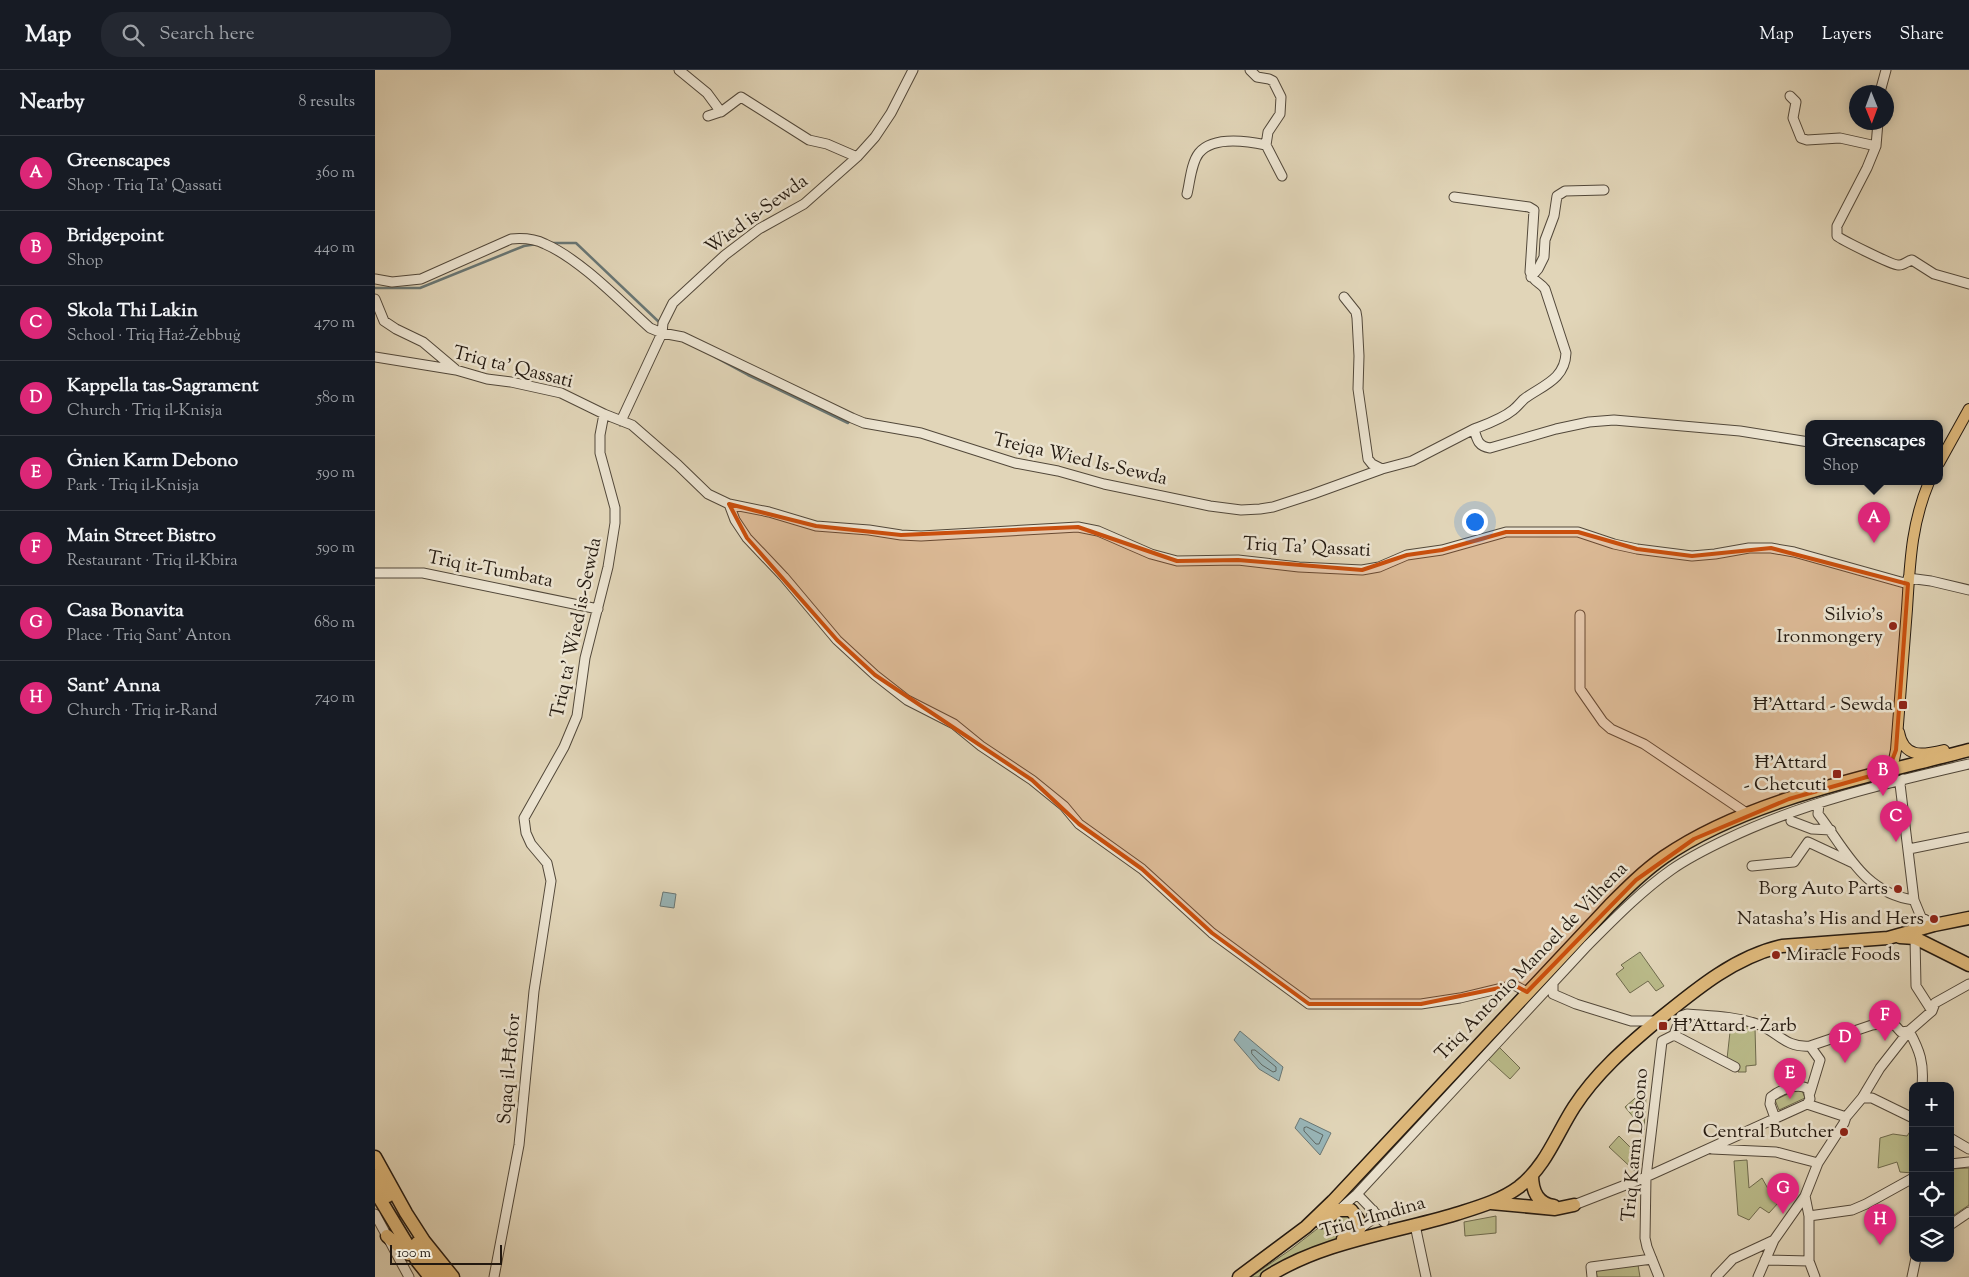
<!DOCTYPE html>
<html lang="en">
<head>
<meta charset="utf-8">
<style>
  :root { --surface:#171b24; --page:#242831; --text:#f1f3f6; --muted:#9ea1a6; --line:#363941; --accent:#db2777 }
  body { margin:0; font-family:"Sorts Mill Goudy",serif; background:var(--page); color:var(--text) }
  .controls { position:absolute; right:15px; bottom:15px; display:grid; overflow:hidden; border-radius:10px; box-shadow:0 2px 12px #0003 }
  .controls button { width:45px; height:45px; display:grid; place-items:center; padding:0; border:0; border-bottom:1px solid var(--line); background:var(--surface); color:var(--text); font:25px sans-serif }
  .compass { position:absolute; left:1474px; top:15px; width:45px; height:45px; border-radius:50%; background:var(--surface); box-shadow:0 2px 12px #0003; rotate:179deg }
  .scale { position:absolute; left:15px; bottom:12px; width:112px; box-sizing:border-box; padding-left:5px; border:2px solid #231910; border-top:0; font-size:14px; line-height:18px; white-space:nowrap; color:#231910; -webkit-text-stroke:4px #ece4d1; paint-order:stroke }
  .you { position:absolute; left:1099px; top:451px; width:18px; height:18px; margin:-12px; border:4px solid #fff; border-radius:50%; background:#1a73e8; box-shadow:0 0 0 8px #1a73e833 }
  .badge { display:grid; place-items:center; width:32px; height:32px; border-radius:50%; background:var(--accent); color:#fff; font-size:16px; font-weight:700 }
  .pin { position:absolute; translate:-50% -41px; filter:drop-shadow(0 1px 2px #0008) }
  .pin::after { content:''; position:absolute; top:26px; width:18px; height:15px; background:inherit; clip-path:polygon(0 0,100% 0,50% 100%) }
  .popup { position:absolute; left:1430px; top:350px; width:138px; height:65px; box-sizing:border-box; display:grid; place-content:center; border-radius:10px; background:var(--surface); filter:drop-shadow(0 1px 4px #0005); font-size:16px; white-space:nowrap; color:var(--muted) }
  .popup b { font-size:19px; color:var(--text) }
  .popup::after { content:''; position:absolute; left:50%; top:100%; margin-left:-10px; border:10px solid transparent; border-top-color:var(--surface) }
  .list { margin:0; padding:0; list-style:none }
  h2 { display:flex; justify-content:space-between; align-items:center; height:65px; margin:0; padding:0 20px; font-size:21px }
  h2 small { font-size:16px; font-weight:400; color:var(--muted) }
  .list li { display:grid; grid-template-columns:32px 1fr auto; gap:15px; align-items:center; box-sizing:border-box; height:75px; padding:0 20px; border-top:1px solid var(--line) }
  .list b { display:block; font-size:19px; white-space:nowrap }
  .list p { margin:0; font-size:16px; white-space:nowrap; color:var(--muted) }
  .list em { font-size:16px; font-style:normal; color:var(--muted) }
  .icon { flex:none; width:28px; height:28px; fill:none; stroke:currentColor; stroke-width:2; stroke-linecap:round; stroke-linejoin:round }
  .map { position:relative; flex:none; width:1594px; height:1207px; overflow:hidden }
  header { display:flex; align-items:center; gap:30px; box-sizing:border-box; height:70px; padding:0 25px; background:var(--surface); border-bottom:1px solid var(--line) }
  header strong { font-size:24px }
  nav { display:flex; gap:28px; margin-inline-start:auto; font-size:18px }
  .search { width:350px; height:45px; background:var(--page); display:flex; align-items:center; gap:12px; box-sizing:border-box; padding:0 18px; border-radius:20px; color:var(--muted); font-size:19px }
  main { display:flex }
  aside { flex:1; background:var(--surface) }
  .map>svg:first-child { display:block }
  .green { fill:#babb8a; stroke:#6e6a4d }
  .water { fill:#98b6b9; stroke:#697775 }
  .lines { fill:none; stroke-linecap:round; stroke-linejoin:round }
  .shore { stroke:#5e6864; stroke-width:1 }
  .stream { stroke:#697775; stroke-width:2.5 }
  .minor-casing { stroke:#52483a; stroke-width:11 }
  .major-casing { stroke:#231910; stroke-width:12 }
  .highway-casing { stroke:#231910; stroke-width:15 }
  .minor { stroke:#ece4d1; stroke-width:9 }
  .major { stroke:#e0ba7c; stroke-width:10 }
  .highway { stroke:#e0ba7c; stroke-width:12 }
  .marked { fill:#ca4f0d; fill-opacity:0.2; stroke:#ca4f0d; stroke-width:4; stroke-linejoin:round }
  .poi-dot { fill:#8f2418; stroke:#ece4d1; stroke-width:2 }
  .labels { text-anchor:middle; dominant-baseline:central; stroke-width:5; stroke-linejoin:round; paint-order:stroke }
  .street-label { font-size:19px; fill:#231910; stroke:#ece4d1 }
  .poi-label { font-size:19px; fill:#231910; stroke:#ece4d1; text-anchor:end }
</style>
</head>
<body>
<header>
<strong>Map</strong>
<div class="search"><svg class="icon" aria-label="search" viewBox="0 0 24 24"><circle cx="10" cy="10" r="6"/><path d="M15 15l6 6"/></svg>Search here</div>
<nav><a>Map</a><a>Layers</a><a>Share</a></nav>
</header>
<main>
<aside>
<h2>Nearby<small>8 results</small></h2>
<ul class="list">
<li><span class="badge">A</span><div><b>Greenscapes</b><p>Shop · Triq Ta' Qassati</p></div><em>360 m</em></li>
<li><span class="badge">B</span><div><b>Bridgepoint</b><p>Shop</p></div><em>440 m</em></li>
<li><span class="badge">C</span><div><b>Skola Thi Lakin</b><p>School · Triq Ħaż-Żebbuġ</p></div><em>470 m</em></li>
<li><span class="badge">D</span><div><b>Kappella tas-Sagrament</b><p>Church · Triq il-Knisja</p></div><em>580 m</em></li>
<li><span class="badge">E</span><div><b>Ġnien Karm Debono</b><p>Park · Triq il-Knisja</p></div><em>590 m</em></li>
<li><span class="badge">F</span><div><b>Main Street Bistro</b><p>Restaurant · Triq il-Kbira</p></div><em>590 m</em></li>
<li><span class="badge">G</span><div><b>Casa Bonavita</b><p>Place · Triq Sant' Anton</p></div><em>680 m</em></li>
<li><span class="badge">H</span><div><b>Sant' Anna</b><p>Church · Triq ir-Rand</p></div><em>740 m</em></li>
</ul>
</aside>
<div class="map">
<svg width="1594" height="1207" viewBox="0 0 1594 1207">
  <rect width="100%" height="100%" fill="#e1d5b8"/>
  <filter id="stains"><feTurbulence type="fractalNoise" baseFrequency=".004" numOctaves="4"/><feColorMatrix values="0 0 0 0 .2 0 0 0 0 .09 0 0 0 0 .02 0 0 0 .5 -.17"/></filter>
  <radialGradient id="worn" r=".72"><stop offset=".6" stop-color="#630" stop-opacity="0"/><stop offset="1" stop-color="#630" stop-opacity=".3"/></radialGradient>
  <!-- green -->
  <path class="green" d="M 1265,882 L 1289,916 L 1281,921 L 1273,911 L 1255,923 L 1241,904 L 1249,898 L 1246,895 Z
    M 1356,953 L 1380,958 L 1381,995 L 1371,996 L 1371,1002 L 1363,1002 L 1362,993 L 1352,989 Z
    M 1124,977 L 1145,998 L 1135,1009 L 1113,989 Z
    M 1426,1018 L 1430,1028 L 1404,1040 L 1400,1030 Z
    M 1267,1022 L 1271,1026 L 1269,1060 L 1250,1037 Z
    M 1538,1057 L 1538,1103 L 1525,1102 L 1522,1092 L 1503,1098 L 1505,1068 L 1518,1064 L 1532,1066 Z
    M 1244,1066 L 1266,1088 L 1263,1104 L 1234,1077 Z
    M 1372,1090 L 1374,1118 L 1387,1108 L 1397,1126 L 1404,1132 L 1394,1143 L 1385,1137 L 1374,1150 L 1363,1145 L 1359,1091 Z
    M 1594,1098 L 1594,1135 L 1579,1145 L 1575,1145 L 1575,1099 Z
    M 974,1144 L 980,1151 L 979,1159 L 973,1165 L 919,1185 L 883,1207 L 876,1207 L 915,1180 L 960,1145 Z
    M 1121,1146 L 1121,1163 L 1090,1166 L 1089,1152 Z
    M 1263,1195 L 1265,1207 L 1222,1207 L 1221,1200 Z"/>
  <!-- water -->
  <path class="water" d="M 288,822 L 301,824 L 299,838 L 285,836 Z
    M 865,961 L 908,997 L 904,1011 L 884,999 L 859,970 Z
    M 925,1048 L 956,1063 L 945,1085 L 920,1058 Z"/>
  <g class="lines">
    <!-- shore -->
    <path class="shore" d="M 877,980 L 880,980 L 901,997 L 901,1001 L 898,1002 L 887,995 L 877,984 Z
      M 932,1057 L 948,1065 L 944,1074 L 941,1074 L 929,1061 L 929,1058 Z"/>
    <!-- stream -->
    <path class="stream" d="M 177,173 L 201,173 L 285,253
      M 0,218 L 45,218 L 149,176 L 162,174
      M 340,287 L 373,305 L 473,353"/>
    <!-- minor casing -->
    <g class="minor-casing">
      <path id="minor" d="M 304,0 L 332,23 L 346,42 L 366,27 L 434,70 L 452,74 L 482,87
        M 875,0 L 882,7 L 894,9 L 898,11 L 906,27 L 905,44 L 893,62 L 891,75 L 907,106
        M 1505,22 L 1511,0
        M 1415,26 L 1421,32 L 1418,48 L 1426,68 L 1432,70 L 1465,68 L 1501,76 L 1492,98 L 1462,156 L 1462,166 C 1467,170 1517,195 1523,195 C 1528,196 1532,191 1537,190 L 1559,204 L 1594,214
        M 333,46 L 345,42
        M 1501,76 L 1503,52
        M 812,124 C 815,112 816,93 824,83 C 838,66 872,71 891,75
        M 1079,127 L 1154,137 L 1159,140 L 1155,202 C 1158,212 1165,212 1170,219 L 1191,283 C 1190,310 1166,316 1149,329 C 1145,333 1142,337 1138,340 C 1127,349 1112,354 1099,359
        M 1156,207 L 1163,199 L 1169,187 L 1170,170 L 1179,146 L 1182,126 L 1190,121 L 1229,120
        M 0,209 L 17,212 L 46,209 L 136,169 C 147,168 160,169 170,174 C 205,189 246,232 275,258 L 287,263 L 308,267 L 477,348 L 489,353 L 546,363 L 640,393 L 683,401 L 729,414 L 835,436 L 866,440 L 885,439 L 898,437 L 938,424 L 1007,399 L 1037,391 L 1099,359 C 1102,370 1103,376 1115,378 L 1181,359 L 1214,352 L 1239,350 L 1365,361 L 1434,372
        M 969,227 L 981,242 L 982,248 L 984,286 L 983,319 L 993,389 L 997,394 L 1007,399
        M 0,229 L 9,251 L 21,259 L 48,272 L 80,299
        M 0,287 L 81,300 L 112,309 L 136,312 L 186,323 L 229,344 L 257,355 L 303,395 L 333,424 L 354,434 L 394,442 L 441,456 L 494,460 L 526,465 L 546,466 L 703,457 L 723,461 L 776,484 L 802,491 L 863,490 L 924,497 L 987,500 L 1004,497 L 1032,485 L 1067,480 L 1131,462 L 1203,462 L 1239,474 L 1262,479 L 1317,486 L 1340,484 L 1374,478 L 1396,478 L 1419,482 L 1533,514
        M 246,351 L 287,263 L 288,253 L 298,233 L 350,185 L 384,159 L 429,134 L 482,87 L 500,67 L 516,43 L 538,0
        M 354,434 L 360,450 L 372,468 L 409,507 L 462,570 L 500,605 L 532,630 L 579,654 L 606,676 L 657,710 L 689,736 L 704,754 L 767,799 L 837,863 L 934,934 L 1046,934 L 1085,928 L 1139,915 L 1152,922
        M 0,503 L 48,503 L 223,539
        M 1533,508 L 1556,511 L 1594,520
        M 1205,545 L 1205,619 L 1228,652 L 1236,659 L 1269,674 L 1373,744
        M 1528,709 L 1525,714 L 1539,830 L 1546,847 L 1559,855
        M 1444,733 L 1443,744 C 1471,780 1488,823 1539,830
        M 1416,751 L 1437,759 L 1456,760
        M 1534,779 L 1594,767
        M 1377,796 L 1419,792 L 1433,772 L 1478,793
        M 1540,868 L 1541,916 L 1557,941
        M 1178,914 L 1178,924 L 1201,934 L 1256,951 L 1282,951
        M 1534,961 C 1545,981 1549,993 1547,1016
        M 1299,965 L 1360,997
        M 1435,976 L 1445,990 L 1435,1023
        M 1487,1028 L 1497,1028 L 1538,1048
        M 1432,1034 L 1471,1047
        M 1575,1068 L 1594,1079
        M 1337,1079 L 1401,1082 L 1443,1093
        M 1575,1094 L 1594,1092
        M 982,1124 L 1009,1152
        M 1430,1126 L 1434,1146 L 1434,1191 L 1440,1207
        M 1199,1135 L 1271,1107 L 1432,1034 L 1435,1029 L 1433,1019 C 1423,1012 1405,1020 1396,1027 L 1395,1034 L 1400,1048
        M 964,1140 L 982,1124 L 1212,876 C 1238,850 1265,822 1296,800 C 1313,788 1333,778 1352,769 C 1429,732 1512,713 1594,694
        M 0,1144 L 34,1207
        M 1434,1146 L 1477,1140 L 1491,1134 L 1538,1108
        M 1040,1155 L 1051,1207
        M 1575,1155 L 1594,1142
        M 984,1159 L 995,1151 L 998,1140
        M 1390,1190 L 1434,1191
        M 119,1207 L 144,1075 L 159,921 L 176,811 L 172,793 L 156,774 L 151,763 L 149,748 L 189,677 L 202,646 L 210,588 L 233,497 L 240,453 L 240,438 L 225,383 L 225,365 L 229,344
        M 1217,1207 L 1216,1197 L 1277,1189
        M 1284,1207 L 1272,1177 L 1270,1168 L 1271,1107 L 1287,971 L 1299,965 L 1306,946 L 1312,944 C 1336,946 1359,946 1382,954 C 1403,961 1409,978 1435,976 L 1497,955 L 1517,952 L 1526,962 L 1534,961
        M 1341,1207 L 1358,1189 L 1399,1170
        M 1383,1207 L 1399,1170 L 1430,1126 L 1443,1093 L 1469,1053 L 1471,1047 L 1487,1028 L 1505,998 L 1534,961 L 1557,941 L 1560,933 L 1594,914
        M 1537,1207 L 1541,1188"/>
    </g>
    <!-- major casing -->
    <g class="major-casing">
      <path id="major" d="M 1564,393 L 1594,339
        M 1524,662 C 1529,689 1548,685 1569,680
        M 1513,701 L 1519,690 L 1521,680 C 1525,633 1528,586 1532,539 C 1535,493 1536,455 1554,412"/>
    </g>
    <!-- highway casing -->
    <g class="highway-casing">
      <path id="highway" d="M 1525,867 L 1540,868 L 1594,895
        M 0,1087 L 31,1143 L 49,1171 L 78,1207
        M 1157,1105 C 1157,1120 1162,1134 1179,1136
        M 0,1106 L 13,1126
        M 0,1121 L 43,1192 L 55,1207
        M 1116,1133 L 1180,1139 L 1199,1135
        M 946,1152 L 964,1140 L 976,1140 L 983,1149 L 984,1159 L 977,1166 L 968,1169
        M 12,1166 L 33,1184
        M 42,1173 L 67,1207
        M 864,1207 L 931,1157 L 958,1131 L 1235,835 C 1252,818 1269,801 1289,787 C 1373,729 1496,706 1594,680
        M 892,1207 C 948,1171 1019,1163 1081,1144 C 1103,1137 1125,1131 1144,1117 C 1171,1096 1181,1065 1199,1037 C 1221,1003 1251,977 1282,951 C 1320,920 1359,887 1407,876 L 1513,868 L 1559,855 L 1594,848"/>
    </g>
    <!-- minor -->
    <use href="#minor" class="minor"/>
    <!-- major -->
    <use href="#major" class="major"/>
    <!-- highway -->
    <use href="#highway" class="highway"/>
  </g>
  <!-- marked area -->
  <path class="marked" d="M 354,434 L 441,456 L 526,465 L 703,457 L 802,491 L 863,490 L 987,500 L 1032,485 L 1067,480 L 1131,462 L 1203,462 L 1262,479 L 1317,486 L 1396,478 L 1533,514 L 1521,680 L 1513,701 L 1414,729 L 1319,769 L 1261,810 L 1152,922 L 1139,915 L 1046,934 L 934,934 L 837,863 L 767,799 L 704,754 L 657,710 L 500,605 L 462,570 L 372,468 Z"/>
  <!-- markers -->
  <g class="poi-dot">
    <circle cx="1518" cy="556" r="5"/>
    <rect x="1523" y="630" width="10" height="10" rx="2.5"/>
    <rect x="1457" y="699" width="10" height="10" rx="2.5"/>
    <circle cx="1523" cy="819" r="5"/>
    <circle cx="1559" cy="849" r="5"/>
    <circle cx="1401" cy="885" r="5"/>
    <rect x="1283" y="951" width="10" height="10" rx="2.5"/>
    <circle cx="1469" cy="1062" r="5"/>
  </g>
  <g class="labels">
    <!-- street labels -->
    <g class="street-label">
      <text transform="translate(382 145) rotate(-36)">Wied is-Sewda</text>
      <text transform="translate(138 298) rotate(14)">Triq ta' Qassati</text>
      <text transform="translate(705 390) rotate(13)">Trejqa Wied Is-Sewda</text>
      <text transform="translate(932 478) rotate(3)">Triq Ta' Qassati</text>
      <text transform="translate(115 500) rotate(11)">Triq it-Tumbata</text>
      <text transform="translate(202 558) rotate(-78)">Triq ta' Wied is-Sewda</text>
      <text transform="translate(1157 892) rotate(-46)">Triq Antonio Manoel de Vilhena</text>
      <text transform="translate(135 999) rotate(-85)">Sqaq il-Ħofor</text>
      <text transform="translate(1261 1075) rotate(-85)">Triq Karm Debono</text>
      <text transform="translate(998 1148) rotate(-16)">Triq l-Imdina</text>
    </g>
    <!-- poi labels -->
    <g class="poi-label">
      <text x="1508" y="545">Silvio's<tspan x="1508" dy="22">Ironmongery</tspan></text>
      <text x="1518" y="635">Ħ'Attard - Sewda</text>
      <text x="1452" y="693">Ħ'Attard<tspan x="1452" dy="22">- Chetcuti</tspan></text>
      <text x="1513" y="819">Borg Auto Parts</text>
      <text x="1549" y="849">Natasha's His and Hers</text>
      <text x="1411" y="885" text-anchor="start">Miracle Foods</text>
      <text x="1298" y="956" text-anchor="start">Ħ'Attard - Żarb</text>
      <text x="1459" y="1062">Central Butcher</text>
    </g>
  </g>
  <rect width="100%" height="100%" filter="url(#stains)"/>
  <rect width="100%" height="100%" fill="url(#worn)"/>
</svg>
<div class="controls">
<button>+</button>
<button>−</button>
<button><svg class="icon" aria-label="locate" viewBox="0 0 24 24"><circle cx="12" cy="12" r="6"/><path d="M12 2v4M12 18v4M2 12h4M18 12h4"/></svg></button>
<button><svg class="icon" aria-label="layers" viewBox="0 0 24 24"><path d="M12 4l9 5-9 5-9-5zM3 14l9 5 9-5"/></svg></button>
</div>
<svg class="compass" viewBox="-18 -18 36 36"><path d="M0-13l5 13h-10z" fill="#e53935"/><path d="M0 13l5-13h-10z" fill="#9ea1a6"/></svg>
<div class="scale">100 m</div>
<div class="you"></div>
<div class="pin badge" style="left:1499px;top:473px">A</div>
<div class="popup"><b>Greenscapes</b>Shop</div>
<div class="pin badge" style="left:1508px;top:726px">B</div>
<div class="pin badge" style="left:1521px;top:772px">C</div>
<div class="pin badge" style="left:1470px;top:993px">D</div>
<div class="pin badge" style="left:1415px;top:1029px">E</div>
<div class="pin badge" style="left:1510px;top:971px">F</div>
<div class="pin badge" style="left:1408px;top:1144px">G</div>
<div class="pin badge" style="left:1505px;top:1175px">H</div>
</div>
</main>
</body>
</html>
